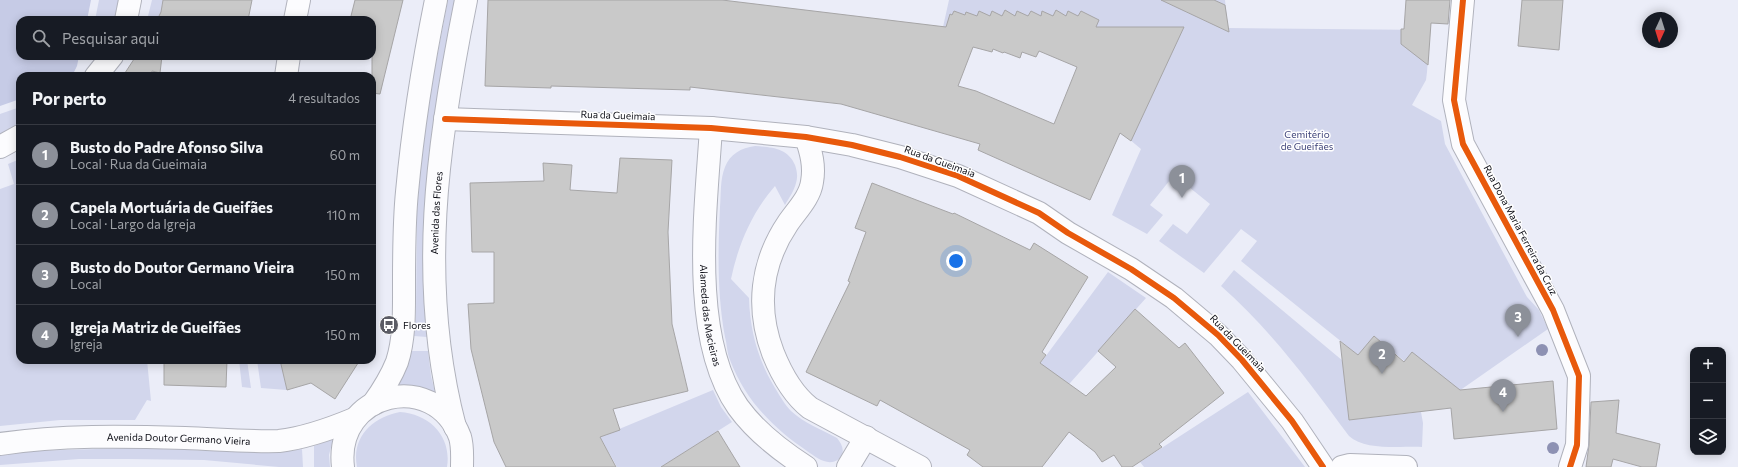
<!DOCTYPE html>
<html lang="pt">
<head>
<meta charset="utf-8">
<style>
  :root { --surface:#171b24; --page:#20242c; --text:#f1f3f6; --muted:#9ea1a6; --line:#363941; --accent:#8c9099 }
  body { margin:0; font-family:Commissioner,sans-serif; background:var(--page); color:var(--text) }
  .controls { position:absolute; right:12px; bottom:12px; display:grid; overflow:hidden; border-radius:8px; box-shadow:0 2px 10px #0003 }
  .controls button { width:36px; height:36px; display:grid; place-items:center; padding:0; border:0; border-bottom:1px solid var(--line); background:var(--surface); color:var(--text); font:20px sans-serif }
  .compass { position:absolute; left:1642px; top:12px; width:36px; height:36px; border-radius:50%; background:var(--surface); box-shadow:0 2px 10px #0003; rotate:184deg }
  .you { position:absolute; left:956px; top:261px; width:14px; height:14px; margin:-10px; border:3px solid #fff; border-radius:50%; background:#1a73e8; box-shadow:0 0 0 6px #1a73e833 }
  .badge { display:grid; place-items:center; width:26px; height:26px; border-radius:50%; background:var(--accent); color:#fff; font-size:13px; font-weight:700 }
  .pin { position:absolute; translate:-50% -33px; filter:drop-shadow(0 1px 2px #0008) }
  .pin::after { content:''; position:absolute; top:21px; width:14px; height:12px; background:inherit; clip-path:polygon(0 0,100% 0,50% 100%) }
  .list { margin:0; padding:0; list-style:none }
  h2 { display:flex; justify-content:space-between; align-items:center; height:52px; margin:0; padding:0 16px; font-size:17px }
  h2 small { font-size:13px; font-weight:400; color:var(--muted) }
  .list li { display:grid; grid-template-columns:26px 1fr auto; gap:12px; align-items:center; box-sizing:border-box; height:60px; padding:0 16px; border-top:1px solid var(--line) }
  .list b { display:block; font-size:15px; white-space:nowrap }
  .list p { margin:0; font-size:13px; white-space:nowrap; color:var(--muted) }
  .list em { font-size:13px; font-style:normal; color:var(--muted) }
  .icon { flex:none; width:22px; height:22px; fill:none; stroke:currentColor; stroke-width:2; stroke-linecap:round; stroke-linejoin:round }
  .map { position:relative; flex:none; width:1738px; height:467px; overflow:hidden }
  .search { position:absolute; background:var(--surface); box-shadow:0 2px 10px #0003; left:16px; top:16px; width:360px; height:44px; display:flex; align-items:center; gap:10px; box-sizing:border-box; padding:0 14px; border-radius:12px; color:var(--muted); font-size:15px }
  .panel { position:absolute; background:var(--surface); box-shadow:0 2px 10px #0003; left:16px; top:72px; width:360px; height:292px; border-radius:12px }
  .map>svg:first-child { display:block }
  .green { fill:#d2d6ec }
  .forest { fill:#c6cbe6 }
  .building { fill:#c9c9c9; stroke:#a6a5a6; fill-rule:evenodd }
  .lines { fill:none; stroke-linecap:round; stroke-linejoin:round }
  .minor-casing { stroke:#b0b2bc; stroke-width:24 }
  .major-casing { stroke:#b0b2bc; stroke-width:24 }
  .minor { stroke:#fcfcfe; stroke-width:22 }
  .major { stroke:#fcfcfe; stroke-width:22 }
  .cycleway-casing { stroke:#fff; stroke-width:8 }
  .cycleway { stroke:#e8590c; stroke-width:6 }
  .tree { fill:#8d91b3 }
  .labels { text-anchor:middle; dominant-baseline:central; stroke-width:3; stroke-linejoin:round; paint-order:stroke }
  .street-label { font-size:10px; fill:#0d0e16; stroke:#fff }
  .park-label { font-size:10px; fill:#40457a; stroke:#fff }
  .poi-label { font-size:10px; fill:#0d0e16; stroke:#fff; text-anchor:start }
</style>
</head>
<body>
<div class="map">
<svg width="1738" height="467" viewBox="0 0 1738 467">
  <rect width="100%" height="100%" fill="#ebedf8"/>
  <!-- green -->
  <path class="green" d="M 99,0 L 119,0 L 115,20 L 95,20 Z
    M 152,0 L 163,0 L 161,12 L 157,20 L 147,20 Z
    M 448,0 L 455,0 C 434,112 415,223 427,337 L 414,336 L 416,314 L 417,212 L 420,172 L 430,94 Z
    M 949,0 L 1225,0 L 1228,28 L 1430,30 L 1427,72 L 1426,80 L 1412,105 L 1441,121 L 1445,144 L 1527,297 L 1539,310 L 1548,329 L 1449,398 L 1374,336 L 1358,355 L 1241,261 L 1257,241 L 1241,229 L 1204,273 L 1159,241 L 1173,224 L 1187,234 L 1210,204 L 1174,175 L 1150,205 L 1163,215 L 1147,234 L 1112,215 L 1141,149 L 1129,139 L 1165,27 L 943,27 Z
    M 20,107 L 20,123 L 0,134 L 0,114 Z
    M 755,146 C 771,147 788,148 795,165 C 797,171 798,177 796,183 C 794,191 789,198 785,205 L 775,186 C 752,212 738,245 731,279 L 749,298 C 750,331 758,360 775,388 C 780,396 785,405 791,411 C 804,423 822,430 837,438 C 842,444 846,452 839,459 C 828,467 817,458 807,451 C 773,428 745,400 730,360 C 727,353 727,344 725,337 C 717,294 718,250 720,207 C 721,194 720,179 725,167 C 730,154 741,148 755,146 Z
    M 20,159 L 20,360 L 147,360 L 151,401 L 147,400 L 135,420 L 60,420 L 0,426 L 0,189 L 14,184 L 8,164 Z
    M 1234,270 L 1343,361 L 1349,420 L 1421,412 L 1423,423 L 1422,447 C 1401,446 1365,451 1349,436 C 1310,383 1271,330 1221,286 Z
    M 1108,272 L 1146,298 L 1062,392 L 1034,372 Z
    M 410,351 L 428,351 L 431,376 L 436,396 L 421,388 L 398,386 Z
    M 239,360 L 247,360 L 251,388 L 242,387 Z
    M 257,360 L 280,360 L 287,390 L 261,388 Z
    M 713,390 L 721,407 L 732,422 L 661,467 L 617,467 L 600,437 Z
    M 1248,392 L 1305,467 L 1144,467 L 1140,462 Z
    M 400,412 C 430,414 452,437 447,467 L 357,467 C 351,437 373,417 400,412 Z
    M 333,439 L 329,455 L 330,467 L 314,467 L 314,446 Z
    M 129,448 L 277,453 L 302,449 L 303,467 L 279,467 L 204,460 L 128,459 L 79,459 L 0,465 L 0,455 L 31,451 Z"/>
  <!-- forest -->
  <path class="forest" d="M 0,0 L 91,0 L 87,20 L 20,20 L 20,56 L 79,56 L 77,66 L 72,76 L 20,76 L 20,99 L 0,106 Z"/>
  <!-- building -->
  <path class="building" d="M 163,0 L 252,0 L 248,20 L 157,20 L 161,12 Z
    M 355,0 L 403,0 L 380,94 L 372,93 L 372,20 L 350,20 Z
    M 488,0 L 722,0 L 946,27 L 950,14 L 952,15 L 954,11 L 965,15 L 966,12 L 977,16 L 979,11 L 990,16 L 992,11 L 1002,16 L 1005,10 L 1015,16 L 1017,11 L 1028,16 L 1031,11 L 1041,16 L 1042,11 L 1053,16 L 1056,10 L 1066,16 L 1068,11 L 1078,16 L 1081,11 L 1099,20 L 1096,27 L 1184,27 L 1131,141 L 1120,133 L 1090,200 L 978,150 L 980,144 L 841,104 L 690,87 L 690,90 L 551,86 L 551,88 L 485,86 ZM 973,47 L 992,52 L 993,49 L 1003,53 L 1004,52 L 1020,58 L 1022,52 L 1036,57 L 1039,51 L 1077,67 L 1054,124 L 976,91 L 958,86 Z
    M 1161,0 L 1214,0 L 1225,5 L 1229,32 Z
    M 1406,0 L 1450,0 L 1448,24 L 1431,23 L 1428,65 L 1401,44 L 1401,29 L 1404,29 Z
    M 1522,0 L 1563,0 L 1559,50 L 1518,46 Z
    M 136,56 L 162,56 L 160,73 L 152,71 L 151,76 L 123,76 Z
    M 620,158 L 672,160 L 668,232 L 672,324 L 688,391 L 613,409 L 620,430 L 600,437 L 616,467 L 506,467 L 494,442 L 471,349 L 468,304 L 494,303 L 494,252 L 472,252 L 470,183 L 544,181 L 543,163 L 572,165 L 570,190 L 617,193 Z
    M 872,183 L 953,214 L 954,213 L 1030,250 L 1034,243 L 1088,277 L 1042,352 L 1046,355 L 1040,363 L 1086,396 L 1116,367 L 1098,351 L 1135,309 L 1179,348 L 1185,343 L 1224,393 L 1159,444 L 1162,447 L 1132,467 L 1122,467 L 1114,455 L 1102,462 L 1095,452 L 1069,432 L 1042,467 L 983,467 L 967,455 L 970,450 L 880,400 L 877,406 L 806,372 L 850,282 L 848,281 L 866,232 L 855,228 Z
    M 1374,336 L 1404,362 L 1412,352 L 1460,390 L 1553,381 L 1557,429 L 1454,439 L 1451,408 L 1349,420 L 1340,341 L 1358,355 Z
    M 164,360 L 227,360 L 226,387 L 164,385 Z
    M 280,360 L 360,360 L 335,399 L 311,383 L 287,390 Z
    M 1619,400 L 1616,433 L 1660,444 L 1656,467 L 1642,467 L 1613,459 L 1611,467 L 1586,467 L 1589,445 L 1591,402 Z
    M 718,431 L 740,467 L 661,467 Z"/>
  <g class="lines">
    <!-- minor casing -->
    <g class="minor-casing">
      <g id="minor">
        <path d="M 1463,0 L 1454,100 L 1463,144 L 1553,310 L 1579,376 L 1577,445 L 1570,467"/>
        <path d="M 126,20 L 130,0"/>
        <path d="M 295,20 L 299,0"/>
        <path d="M 96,76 L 112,56"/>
        <path d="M 286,76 L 289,56"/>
        <path d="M 445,119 L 711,128 L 806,137 L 852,145 L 900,157 L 958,176 L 1039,213 L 1068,233 L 1131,269 L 1174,298 L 1218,335 L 1242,360 L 1292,421 L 1323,467"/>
        <path id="s1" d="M 711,128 C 706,209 689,337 738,407 C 756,432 781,451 806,467"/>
        <path d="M 806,137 C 811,152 815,166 812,182 C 810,197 797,210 788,223 C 761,263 756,308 773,353 C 781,373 792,394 810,408 L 920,467"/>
        <path d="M 0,147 L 20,136"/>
        <path d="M 848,467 L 866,437"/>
        <path d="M 1342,467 L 1350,465 L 1406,467"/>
      </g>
    </g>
    <!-- major casing -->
    <g class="major-casing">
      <g id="major">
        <path d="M 373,404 C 383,390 391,377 397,362 C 405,337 404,309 404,283 C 404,253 404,222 407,192 C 413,127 423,64 436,0"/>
        <path id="s2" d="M 455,427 C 417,283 437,144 466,0"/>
        <path id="s3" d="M 0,444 C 61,435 123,436 185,438 C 216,439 248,442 279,441 C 305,438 330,429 354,419"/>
        <path d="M 343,467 C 334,391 435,369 460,437 C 463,447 462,457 462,467"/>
      </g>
    </g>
    <!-- minor -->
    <use href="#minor" class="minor"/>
    <!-- major -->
    <use href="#major" class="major"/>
    <!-- cycleway casing -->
    <g class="cycleway-casing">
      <path id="cycleway" d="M 1463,0 L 1454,100 L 1463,144 L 1553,310 L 1579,376 L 1577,445 L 1570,467
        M 445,119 L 711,128 L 806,137 L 852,145 L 900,157 L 958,176 L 1039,213 L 1068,233 L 1131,269 L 1174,298 L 1218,335 L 1242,360 L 1292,421 L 1323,467"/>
    </g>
    <!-- cycleway -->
    <use href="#cycleway" class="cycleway"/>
  </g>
  <!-- trees -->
  <g class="tree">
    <circle cx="1542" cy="350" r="6"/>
    <circle cx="1553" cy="448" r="6"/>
  </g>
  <!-- icons -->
  <defs>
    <g id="bus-disc" transform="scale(1)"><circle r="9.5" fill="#5b5c65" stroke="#fff"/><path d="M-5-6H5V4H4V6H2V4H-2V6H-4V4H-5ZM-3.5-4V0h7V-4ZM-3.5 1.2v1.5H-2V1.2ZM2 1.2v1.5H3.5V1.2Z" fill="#fff"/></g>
  </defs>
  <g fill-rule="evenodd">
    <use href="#bus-disc" x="389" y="325"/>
  </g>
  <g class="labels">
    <!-- street labels -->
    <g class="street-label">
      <text transform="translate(618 115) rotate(2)">Rua da Gueimaia</text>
      <text transform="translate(940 161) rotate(20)">Rua da Gueimaia</text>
      <text stroke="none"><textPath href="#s2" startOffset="216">Avenida das Flores</textPath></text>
      <text transform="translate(1521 230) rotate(62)">Rua Dona Maria Ferreira da Cruz</text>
      <text stroke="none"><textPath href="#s1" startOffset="188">Alameda das Macieiras</textPath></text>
      <text transform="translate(1238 343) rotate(46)">Rua da Gueimaia</text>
      <text stroke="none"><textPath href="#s3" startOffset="179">Avenida Doutor Germano Vieira</textPath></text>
    </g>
    <!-- park labels -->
    <g class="park-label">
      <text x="1307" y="134">Cemitério<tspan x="1307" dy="12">de Gueifães</tspan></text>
    </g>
    <!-- poi labels -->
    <g class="poi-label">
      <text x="403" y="325">Flores</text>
    </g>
  </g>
</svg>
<div class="controls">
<button>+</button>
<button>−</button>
<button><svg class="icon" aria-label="layers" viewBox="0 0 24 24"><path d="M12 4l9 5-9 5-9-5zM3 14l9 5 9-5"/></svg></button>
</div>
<svg class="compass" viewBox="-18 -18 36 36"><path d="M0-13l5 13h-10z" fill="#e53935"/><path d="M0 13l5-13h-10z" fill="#9ea1a6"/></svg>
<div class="you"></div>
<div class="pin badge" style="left:1182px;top:198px">1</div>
<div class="pin badge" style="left:1382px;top:374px">2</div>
<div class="pin badge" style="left:1518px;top:337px">3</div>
<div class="pin badge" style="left:1503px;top:412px">4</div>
<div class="search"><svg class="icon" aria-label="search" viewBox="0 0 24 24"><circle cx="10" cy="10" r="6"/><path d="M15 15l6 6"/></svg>Pesquisar aqui</div>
<section class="panel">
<h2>Por perto<small>4 resultados</small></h2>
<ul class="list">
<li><span class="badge">1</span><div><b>Busto do Padre Afonso Silva</b><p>Local · Rua da Gueimaia</p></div><em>60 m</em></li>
<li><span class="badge">2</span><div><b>Capela Mortuária de Gueifães</b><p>Local · Largo da Igreja</p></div><em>110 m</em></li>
<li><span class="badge">3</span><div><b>Busto do Doutor Germano Vieira</b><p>Local</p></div><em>150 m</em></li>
<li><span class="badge">4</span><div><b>Igreja Matriz de Gueifães</b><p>Igreja</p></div><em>150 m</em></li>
</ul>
</section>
</div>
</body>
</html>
